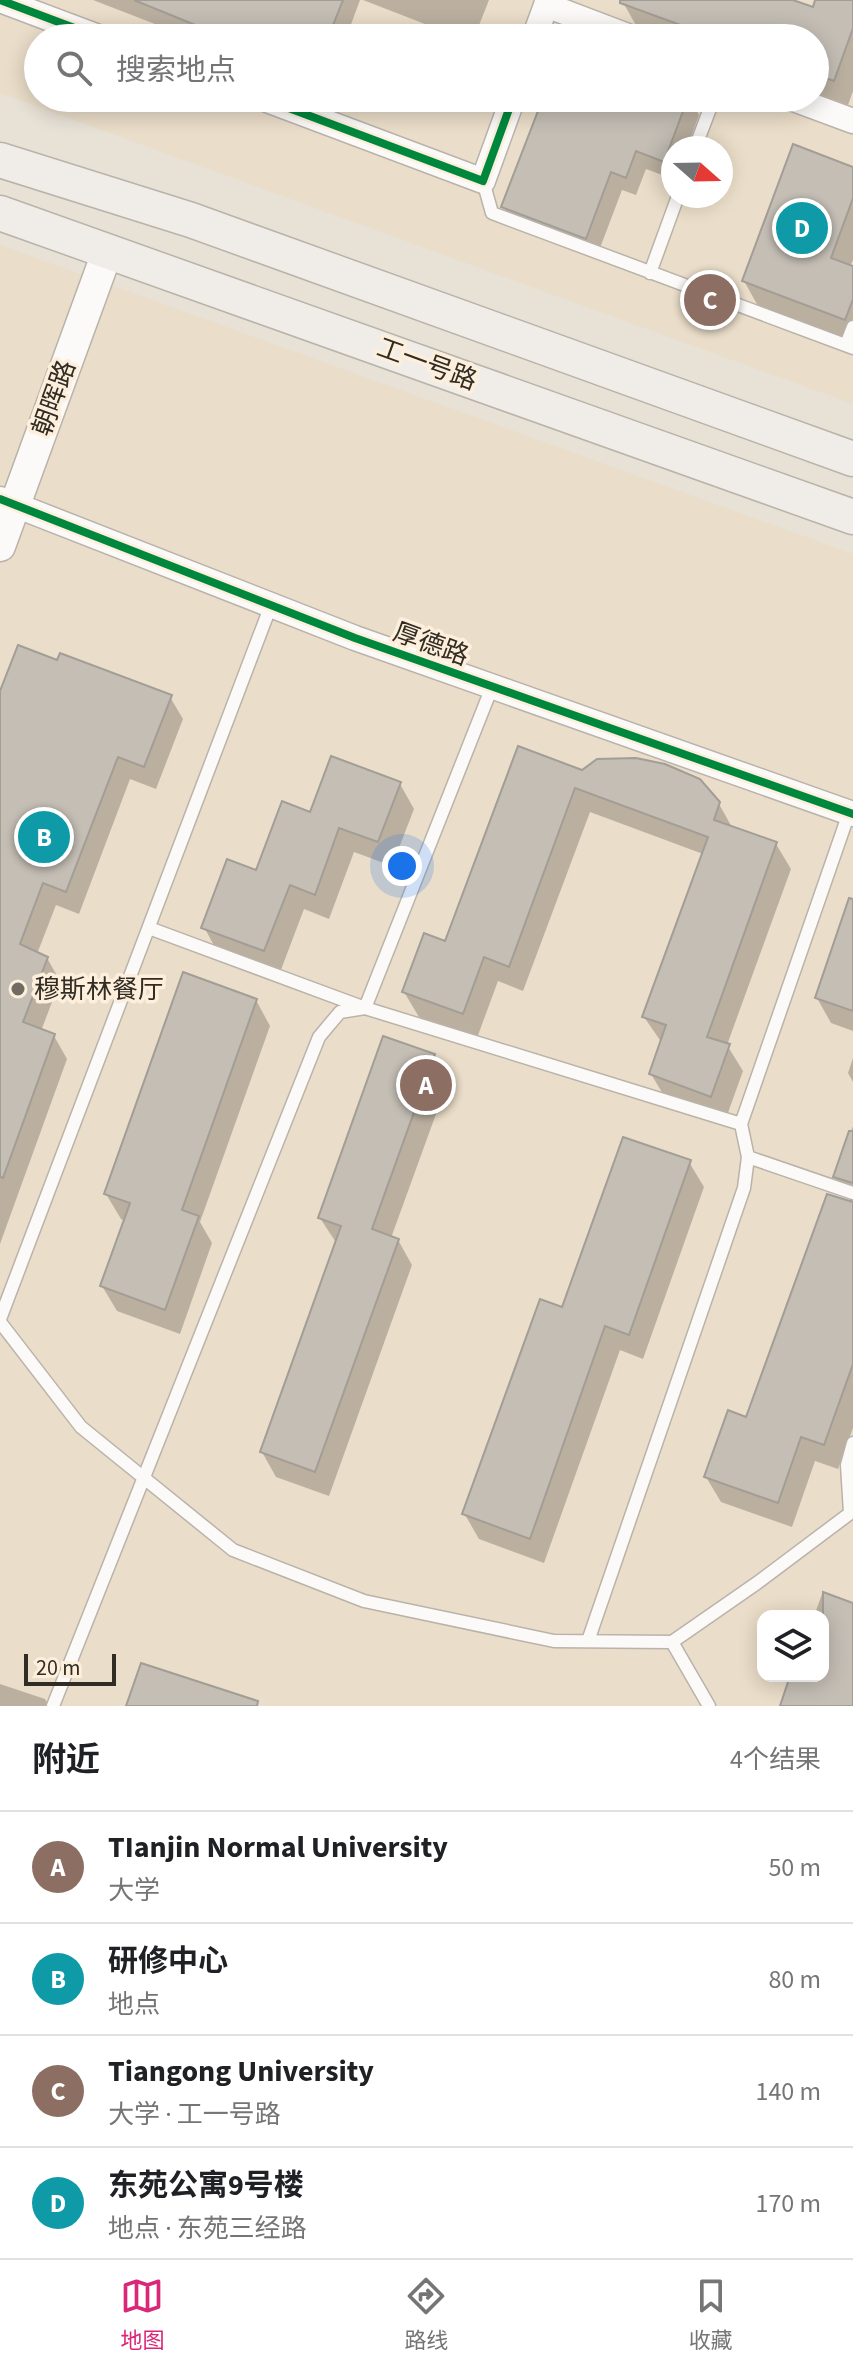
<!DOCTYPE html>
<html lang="zh">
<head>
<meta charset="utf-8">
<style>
  :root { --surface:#fff; --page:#f2f2f2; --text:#202124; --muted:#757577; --line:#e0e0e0; --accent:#db2777 }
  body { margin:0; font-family:"Source Sans 3","Noto Sans SC",sans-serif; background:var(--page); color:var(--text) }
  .controls { position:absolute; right:24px; bottom:24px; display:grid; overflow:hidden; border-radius:16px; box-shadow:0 4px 20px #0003 }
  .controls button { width:72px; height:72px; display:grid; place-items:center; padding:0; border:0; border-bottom:2px solid var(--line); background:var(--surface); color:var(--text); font:40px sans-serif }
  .compass { position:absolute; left:661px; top:136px; width:72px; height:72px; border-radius:50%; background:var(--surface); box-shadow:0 4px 20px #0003; rotate:110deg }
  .scale { position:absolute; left:24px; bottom:20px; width:92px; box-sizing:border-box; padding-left:8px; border:4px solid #312c24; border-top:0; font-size:22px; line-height:28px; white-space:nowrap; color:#312c24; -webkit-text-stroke:6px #fdefdb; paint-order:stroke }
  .you { position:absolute; left:402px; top:866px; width:28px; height:28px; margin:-20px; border:6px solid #fff; border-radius:50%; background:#1a73e8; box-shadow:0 0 0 12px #1a73e833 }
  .badge { display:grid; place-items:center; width:52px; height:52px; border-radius:50%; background:var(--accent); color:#fff; font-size:26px; font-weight:700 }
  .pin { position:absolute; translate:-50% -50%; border:4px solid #fff; box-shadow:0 2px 8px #0006 }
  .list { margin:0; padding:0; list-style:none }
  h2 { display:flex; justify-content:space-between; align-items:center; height:104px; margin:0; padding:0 32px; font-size:34px }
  h2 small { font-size:26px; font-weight:400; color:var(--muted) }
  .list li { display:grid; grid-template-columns:52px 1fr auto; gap:24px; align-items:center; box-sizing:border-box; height:112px; padding:0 32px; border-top:2px solid var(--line) }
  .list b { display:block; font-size:30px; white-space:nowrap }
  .list p { margin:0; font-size:26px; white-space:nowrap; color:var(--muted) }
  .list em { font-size:26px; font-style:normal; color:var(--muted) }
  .icon { flex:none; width:44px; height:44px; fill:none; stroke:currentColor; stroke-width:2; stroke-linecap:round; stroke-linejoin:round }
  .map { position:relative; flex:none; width:853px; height:1706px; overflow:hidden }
  .search { position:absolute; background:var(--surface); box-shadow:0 4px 20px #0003; left:24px; right:24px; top:24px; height:88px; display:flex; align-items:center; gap:20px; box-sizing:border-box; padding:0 28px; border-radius:44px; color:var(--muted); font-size:30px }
  .sheet { height:552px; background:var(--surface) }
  nav { display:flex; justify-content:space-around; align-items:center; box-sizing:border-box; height:112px; border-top:2px solid var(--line); background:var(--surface); font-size:22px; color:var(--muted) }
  nav a { display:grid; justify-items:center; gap:4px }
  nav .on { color:var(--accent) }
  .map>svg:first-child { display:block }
  .built { fill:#eaddc9; fill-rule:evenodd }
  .shadow { fill:#0003 }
  .building { fill:#c4beb5; stroke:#a29d95; stroke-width:2 }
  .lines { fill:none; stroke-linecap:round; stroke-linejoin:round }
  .service-casing { stroke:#b9b3aa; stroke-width:15 }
  .minor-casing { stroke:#b9b3aa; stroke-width:27 }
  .tertiary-casing { stroke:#b9b3aa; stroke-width:33 }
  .secondary-casing { stroke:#b9b3aa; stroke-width:37 }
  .service { stroke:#fcfaf9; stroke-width:12 }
  .minor { stroke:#fcfaf9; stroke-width:24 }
  .tertiary { stroke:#fcfaf9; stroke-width:30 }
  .secondary { stroke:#f0ede8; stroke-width:34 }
  .cycleway-casing { stroke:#fdefdb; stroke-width:13 }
  .cycleway { stroke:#00873e; stroke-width:8 }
  .poi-dot { fill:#716b62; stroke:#fdefdb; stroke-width:3 }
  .labels { text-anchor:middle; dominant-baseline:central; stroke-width:7; stroke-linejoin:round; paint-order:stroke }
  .street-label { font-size:26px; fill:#312c24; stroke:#fdefdb }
  .poi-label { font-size:26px; fill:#312c24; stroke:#fdefdb; text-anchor:start }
</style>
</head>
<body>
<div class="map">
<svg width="853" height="1706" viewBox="0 0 853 1706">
  <rect width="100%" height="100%" fill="#e8e1d6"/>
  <!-- built -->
  <path class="built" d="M 0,0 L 853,0 L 853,404 L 0,93 ZM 38,38 L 815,38 L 815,98 L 38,98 ZM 673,148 L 721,148 L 721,196 L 673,196 Z
    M 0,245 L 853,554 L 853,1706 L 0,1706 ZM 763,1616 L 823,1616 L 823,1676 L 763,1676 Z"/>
  <!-- shadow -->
  <path class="shadow" d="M 93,0 L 360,0 L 346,38 L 191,38 Z
    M 363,0 L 489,0 L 474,38 L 461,38 Z
    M 625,0 L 787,0 L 814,10 L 818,0 L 853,0 L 853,91 L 848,105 L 815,93 L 815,38 L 664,38 L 638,29 L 624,4 Z
    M 545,98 L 690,98 L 699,115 L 687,148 L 673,148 L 673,179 L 646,169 L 636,195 L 622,190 L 597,256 L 515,226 L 504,207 Z
    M 853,169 L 853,260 L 850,267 L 853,268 L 853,342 L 758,306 L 744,281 Z
    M 58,663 L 170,697 L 183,719 L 156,789 L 130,779 L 79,914 L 56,905 L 37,954 L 47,958 L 60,981 L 41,1031 L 54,1036 L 67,1059 L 0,1244 L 0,697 Z
    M 582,772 L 719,804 L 733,829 L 776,844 L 791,869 L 727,1045 L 743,1071 L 725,1121 L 666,1099 L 651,1074 L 662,1043 L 644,1017 L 703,854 L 590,812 L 523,991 L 498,981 L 477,1038 L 419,1017 L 404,992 L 446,943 Z
    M 400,784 L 414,809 L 392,866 L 354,852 L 329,919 L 304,909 L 279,975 L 218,953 L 204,927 L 311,815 Z
    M 853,935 L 853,1031 L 831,1023 L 817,998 Z
    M 256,1000 L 270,1026 L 200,1222 L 212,1243 L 180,1334 L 117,1311 L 102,1286 L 125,1221 L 121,1219 L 106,1194 Z
    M 433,1056 L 448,1081 L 391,1238 L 398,1240 L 412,1265 L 329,1496 L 276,1477 L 262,1452 L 337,1244 L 320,1218 Z
    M 853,1058 L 853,1082 L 848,1073 Z
    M 853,1126 L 853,1428 L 838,1469 L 815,1461 L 792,1527 L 721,1502 L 706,1477 L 748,1419 L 851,1203 L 835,1176 Z
    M 689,1162 L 704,1187 L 643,1359 L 620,1350 L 544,1563 L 479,1539 L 464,1513 L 564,1309 Z
    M 822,1594 L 853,1606 L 853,1706 L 782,1706 L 793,1676 L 823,1676 L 823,1616 L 814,1616 Z
    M 0,1684 L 45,1699 L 49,1706 L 0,1706 Z"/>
  <!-- building -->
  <path class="building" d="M 134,0 L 343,0 L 328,38 L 227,38 Z
    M 620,0 L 793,0 L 813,7 L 815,0 L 853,0 L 853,28 L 834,81 L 815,74 L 815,38 L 716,38 L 620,3 Z
    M 543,98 L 688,98 L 664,162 L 636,151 L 626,178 L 611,172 L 586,239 L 501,207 Z
    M 793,144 L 853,167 L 853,198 L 831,258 L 853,266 L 853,299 L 845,320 L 742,281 Z
    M 18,645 L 57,660 L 60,653 L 172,695 L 144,767 L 118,757 L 66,892 L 43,883 L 20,944 L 48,957 L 23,1022 L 55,1034 L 3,1178 L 0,1177 L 0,691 Z
    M 518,746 L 582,770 L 597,759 L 636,758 L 665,764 L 700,779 L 720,802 L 714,820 L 777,842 L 707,1037 L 730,1044 L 711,1097 L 649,1074 L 666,1025 L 642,1017 L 708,837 L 575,788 L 509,967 L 484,957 L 463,1014 L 402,992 L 424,933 L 445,941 Z
    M 331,756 L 401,782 L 378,842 L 339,828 L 315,895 L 290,885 L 264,951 L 201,928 L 227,859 L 256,870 L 282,801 L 310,812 Z
    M 849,898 L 853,899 L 853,1011 L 815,998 Z
    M 183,972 L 257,999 L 182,1210 L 199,1216 L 165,1310 L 100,1286 L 130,1203 L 104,1194 Z
    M 383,1036 L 435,1054 L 372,1229 L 399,1239 L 315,1472 L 260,1452 L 341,1226 L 318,1218 Z
    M 849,1131 L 853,1131 L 853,1183 L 833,1177 Z
    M 623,1137 L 691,1160 L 629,1335 L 605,1326 L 530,1539 L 462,1514 L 540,1299 L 562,1307 Z
    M 827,1194 L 853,1202 L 853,1364 L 824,1445 L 801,1437 L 778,1503 L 704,1477 L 728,1410 L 746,1417 Z
    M 823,1592 L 853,1603 L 853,1706 L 780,1706 L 790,1676 L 823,1676 Z
    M 141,1663 L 258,1701 L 257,1706 L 126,1706 Z"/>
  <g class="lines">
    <!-- service casing -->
    <g class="service-casing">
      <path id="service" d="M 695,148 L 714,98
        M 483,181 L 492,213 L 853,348
        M 650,273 L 678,196
        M 846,345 L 853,327
        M 149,928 L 365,1008 L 492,687
        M 748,1157 L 853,1193
        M 0,1319 L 271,605
        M 0,1322 L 81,1427 L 233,1550 L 364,1601 L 554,1641 L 672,1642 L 757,1583 L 853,1511
        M 850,1512 L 847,1465 L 853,1443
        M 588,1641 L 744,1188 L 748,1157 L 741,1124
        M 672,1642 L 709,1706
        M 53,1706 L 319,1037 L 340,1012 L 365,1008 L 741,1124 L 849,813"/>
    </g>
    <!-- minor casing -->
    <g class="minor-casing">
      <path id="minor" d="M 0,0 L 101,38
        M 546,5 L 633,38
        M 534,38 L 548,0
        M 262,98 L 483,181 L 513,98
        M 791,98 L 853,121
        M 0,499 L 355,638 L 853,814"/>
    </g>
    <!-- tertiary casing -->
    <g class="tertiary-casing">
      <path id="tertiary" d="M 0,546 L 108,250"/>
    </g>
    <!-- secondary casing -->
    <g class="secondary-casing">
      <path id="secondary" d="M 0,160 L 191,220 L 853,459
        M 0,213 L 853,517"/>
    </g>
    <!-- service -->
    <use href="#service" class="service"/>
    <!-- minor -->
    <use href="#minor" class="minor"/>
    <!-- tertiary -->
    <use href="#tertiary" class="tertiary"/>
    <!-- secondary -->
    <use href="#secondary" class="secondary"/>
    <!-- cycleway casing -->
    <g class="cycleway-casing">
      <path id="cycleway" d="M 0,0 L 101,38
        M 262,98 L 483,181 L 513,98
        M 0,499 L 355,638 L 853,814"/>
    </g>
    <!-- cycleway -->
    <use href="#cycleway" class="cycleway"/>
  </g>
  <!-- markers -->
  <circle class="poi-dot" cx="18" cy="989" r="8"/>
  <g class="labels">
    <!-- street labels -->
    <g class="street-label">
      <text transform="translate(427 364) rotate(20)">工一号路</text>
      <text transform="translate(54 398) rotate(-70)">朝晖路</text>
      <text transform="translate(431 644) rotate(20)">厚德路</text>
    </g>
    <!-- poi labels -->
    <g class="poi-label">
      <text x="34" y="989">穆斯林餐厅</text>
    </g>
  </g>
</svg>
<div class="controls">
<button><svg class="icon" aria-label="layers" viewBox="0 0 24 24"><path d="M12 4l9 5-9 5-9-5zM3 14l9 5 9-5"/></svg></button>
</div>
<svg class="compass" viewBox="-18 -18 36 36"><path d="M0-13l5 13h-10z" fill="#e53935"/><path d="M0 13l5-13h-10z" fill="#757577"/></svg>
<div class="scale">20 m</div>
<div class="you"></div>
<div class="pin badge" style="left:426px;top:1085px;background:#8d6e63">A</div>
<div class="pin badge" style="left:44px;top:837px;background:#0f9aa8">B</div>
<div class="pin badge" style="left:710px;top:300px;background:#8d6e63">C</div>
<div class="pin badge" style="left:802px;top:228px;background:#0f9aa8">D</div>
<div class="search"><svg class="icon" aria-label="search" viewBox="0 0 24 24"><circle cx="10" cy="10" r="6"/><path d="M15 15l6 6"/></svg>搜索地点</div>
</div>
<section class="sheet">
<h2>附近<small>4个结果</small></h2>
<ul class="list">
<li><span class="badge" style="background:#8d6e63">A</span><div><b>TIanjin Normal University</b><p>大学</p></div><em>50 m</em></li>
<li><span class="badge" style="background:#0f9aa8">B</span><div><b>研修中心</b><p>地点</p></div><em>80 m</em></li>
<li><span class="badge" style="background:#8d6e63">C</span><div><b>Tiangong University</b><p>大学 · 工一号路</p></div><em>140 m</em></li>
<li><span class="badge" style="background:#0f9aa8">D</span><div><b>东苑公寓9号楼</b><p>地点 · 东苑三经路</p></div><em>170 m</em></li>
</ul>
</section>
<nav>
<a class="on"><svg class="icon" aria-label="map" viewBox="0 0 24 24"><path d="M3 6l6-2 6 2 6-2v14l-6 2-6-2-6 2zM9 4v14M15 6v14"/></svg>地图</a>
<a><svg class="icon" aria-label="directions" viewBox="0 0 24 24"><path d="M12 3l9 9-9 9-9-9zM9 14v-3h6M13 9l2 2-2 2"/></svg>路线</a>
<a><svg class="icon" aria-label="saved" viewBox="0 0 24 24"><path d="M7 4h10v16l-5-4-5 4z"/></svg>收藏</a>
</nav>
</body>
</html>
